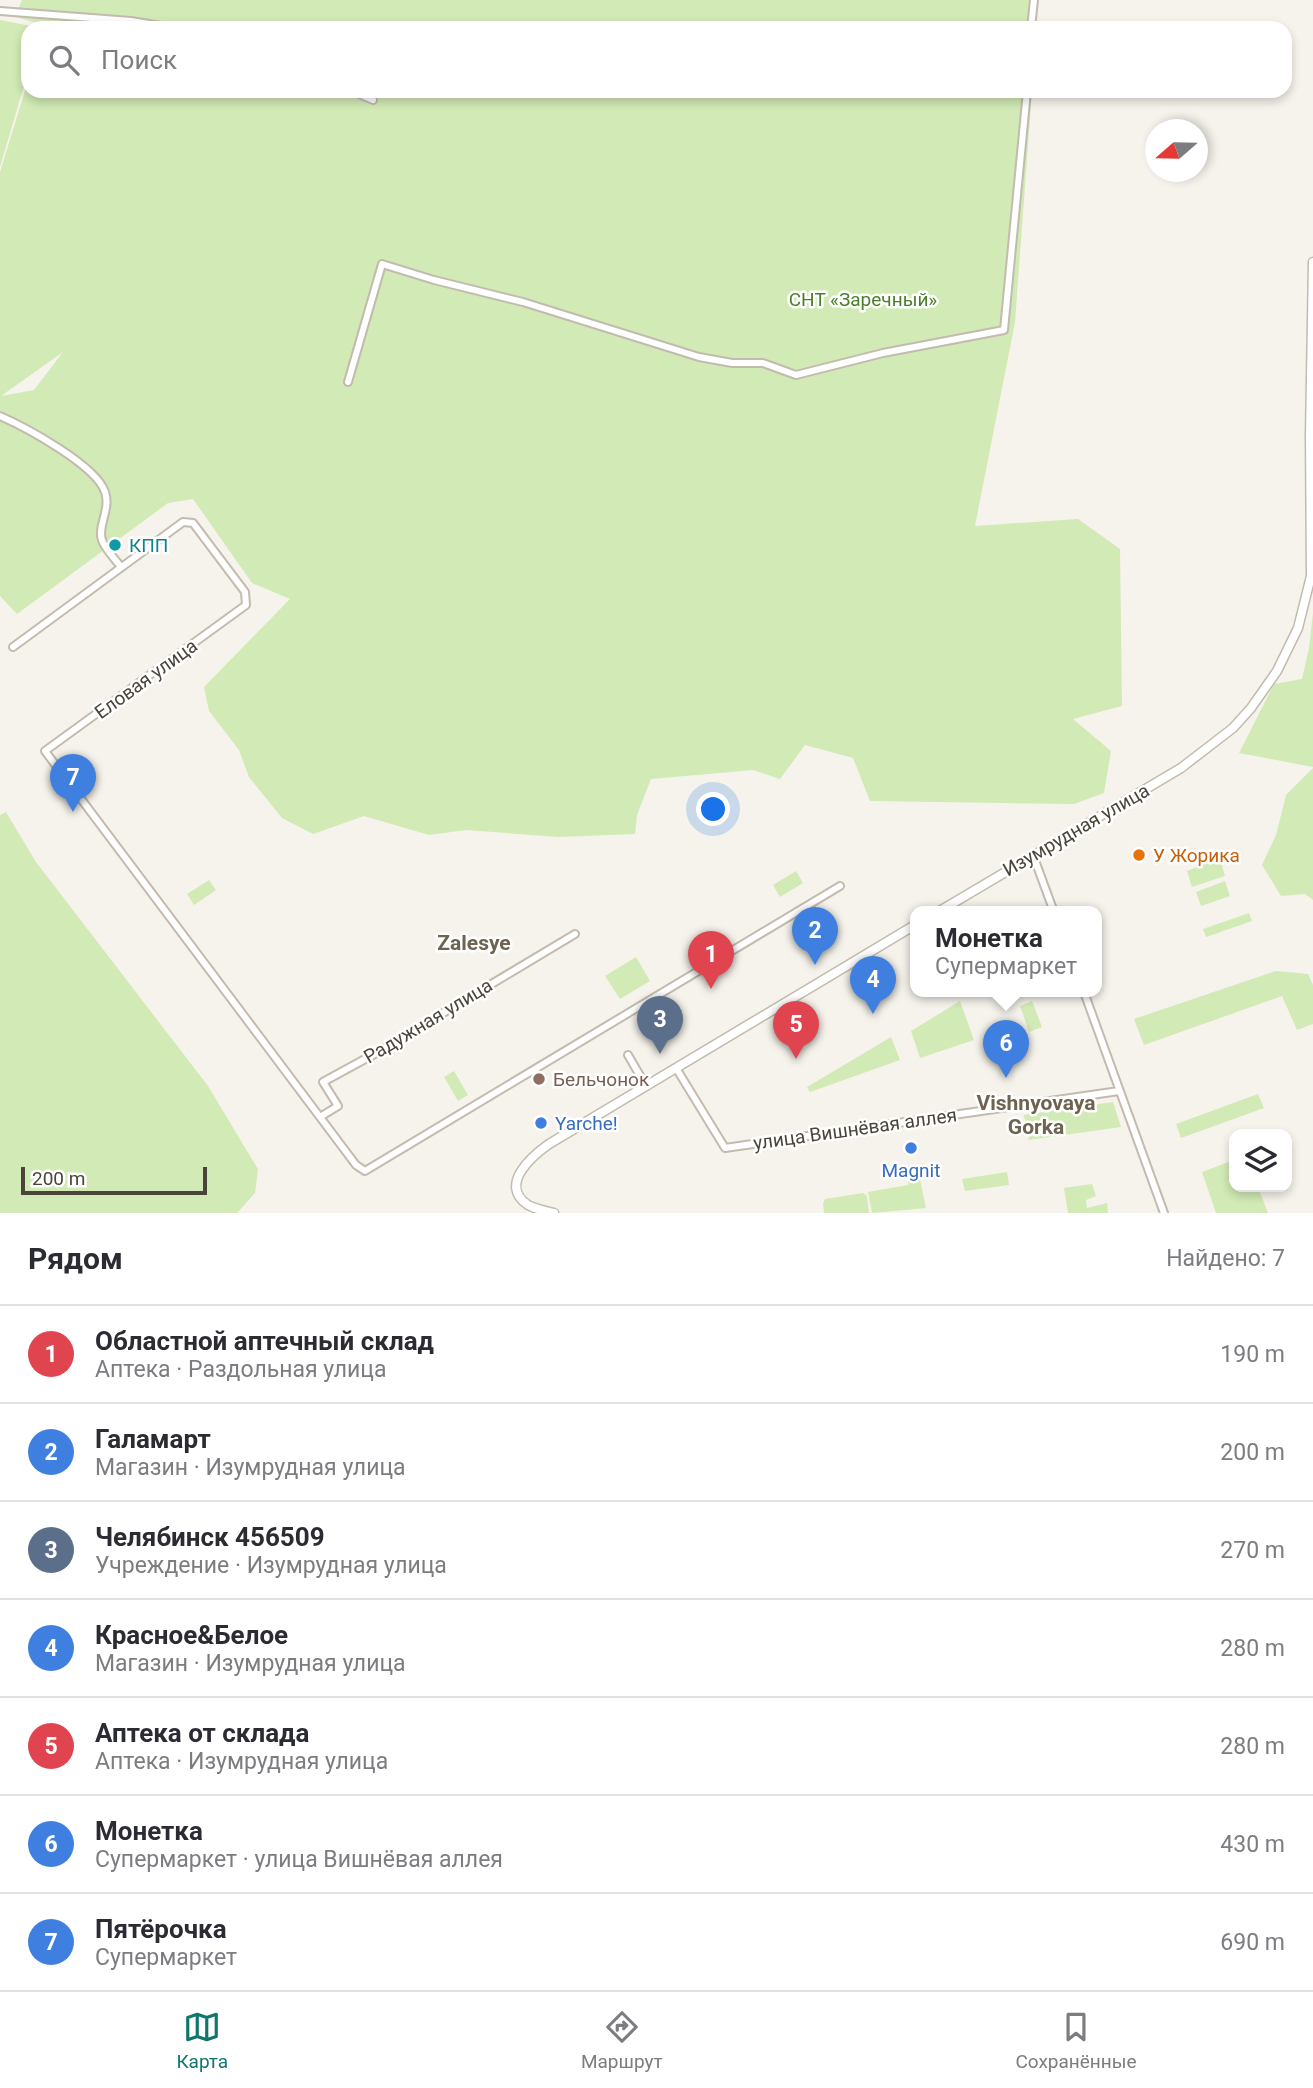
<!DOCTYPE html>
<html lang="ru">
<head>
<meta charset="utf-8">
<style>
  :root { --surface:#fff; --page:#f2f2f3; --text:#2b2b33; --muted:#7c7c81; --line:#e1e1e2; --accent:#0f766e }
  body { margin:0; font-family:Roboto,sans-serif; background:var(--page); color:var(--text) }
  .controls { position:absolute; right:21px; bottom:21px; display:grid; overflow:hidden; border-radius:14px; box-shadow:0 4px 10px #0003 }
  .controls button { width:63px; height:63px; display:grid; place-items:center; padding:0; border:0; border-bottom:2px solid var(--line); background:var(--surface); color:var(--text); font:35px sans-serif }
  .compass { position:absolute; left:1145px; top:119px; width:63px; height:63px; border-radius:50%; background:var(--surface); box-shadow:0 4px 10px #0003; rotate:250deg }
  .scale { position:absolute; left:21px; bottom:18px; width:186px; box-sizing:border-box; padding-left:7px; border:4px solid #4b4439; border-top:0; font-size:19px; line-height:24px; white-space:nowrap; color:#4b4439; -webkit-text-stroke:5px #fff; paint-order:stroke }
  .you { position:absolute; left:714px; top:810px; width:24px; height:24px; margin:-18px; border:5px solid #fff; border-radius:50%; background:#1a73e8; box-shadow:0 0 0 10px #1a73e833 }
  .badge { display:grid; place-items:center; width:46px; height:46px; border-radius:50%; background:var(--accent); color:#fff; font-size:23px; font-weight:700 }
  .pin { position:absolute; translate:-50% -58px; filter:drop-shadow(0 2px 4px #0008) }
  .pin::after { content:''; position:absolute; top:37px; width:24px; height:21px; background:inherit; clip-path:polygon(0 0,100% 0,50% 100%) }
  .popup { position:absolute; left:910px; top:906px; width:192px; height:91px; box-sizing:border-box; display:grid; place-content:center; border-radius:14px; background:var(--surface); filter:drop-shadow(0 2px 5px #0005); font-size:23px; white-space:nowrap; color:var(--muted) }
  .popup b { font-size:26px; color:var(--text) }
  .popup::after { content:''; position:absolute; left:50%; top:100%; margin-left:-14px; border:14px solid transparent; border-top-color:var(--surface) }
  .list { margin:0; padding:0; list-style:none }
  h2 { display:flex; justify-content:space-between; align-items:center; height:91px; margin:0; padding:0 28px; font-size:30px }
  h2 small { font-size:23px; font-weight:400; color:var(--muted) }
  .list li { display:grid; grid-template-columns:46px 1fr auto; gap:21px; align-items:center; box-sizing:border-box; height:98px; padding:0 28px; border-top:2px solid var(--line) }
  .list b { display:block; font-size:26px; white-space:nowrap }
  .list p { margin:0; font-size:23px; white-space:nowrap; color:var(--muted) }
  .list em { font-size:23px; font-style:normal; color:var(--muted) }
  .icon { flex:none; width:38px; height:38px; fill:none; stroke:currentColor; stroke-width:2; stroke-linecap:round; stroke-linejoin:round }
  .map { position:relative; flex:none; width:1313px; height:1213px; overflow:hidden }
  .search { position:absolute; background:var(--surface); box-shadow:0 4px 10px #0003; left:21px; right:21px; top:21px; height:77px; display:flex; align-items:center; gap:18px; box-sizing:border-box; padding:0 24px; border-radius:21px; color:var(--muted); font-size:26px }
  .sheet { height:777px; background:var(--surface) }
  nav { display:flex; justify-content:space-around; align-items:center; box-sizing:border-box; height:98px; border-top:2px solid var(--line); background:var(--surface); font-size:19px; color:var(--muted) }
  nav a { display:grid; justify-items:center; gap:4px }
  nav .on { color:var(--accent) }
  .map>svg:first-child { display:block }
  .green { fill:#d2eab5; fill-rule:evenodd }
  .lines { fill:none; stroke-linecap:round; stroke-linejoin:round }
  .minor-casing { stroke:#c2bbae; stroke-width:10 }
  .tertiary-casing { stroke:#c2bbae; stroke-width:11 }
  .minor { stroke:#fff; stroke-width:6 }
  .tertiary { stroke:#fff; stroke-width:8 }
  .culture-dot { fill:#0f9aa8; stroke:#fff; stroke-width:2.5 }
  .food-dot { fill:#e8710a; stroke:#fff; stroke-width:2.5 }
  .education-dot { fill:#8d6e63; stroke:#fff; stroke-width:2.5 }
  .shop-dot { fill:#3f7fe0; stroke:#fff; stroke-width:2.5 }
  .labels { text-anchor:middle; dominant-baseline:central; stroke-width:5; stroke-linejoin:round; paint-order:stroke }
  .park-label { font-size:19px; fill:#4a7f2a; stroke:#fff }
  .culture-label { font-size:19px; fill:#0d838f; stroke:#fff; text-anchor:start }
  .street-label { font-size:19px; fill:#4b4439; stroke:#fff }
  .food-label { font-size:19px; fill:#c56008; stroke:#fff; text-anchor:start }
  .education-label { font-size:19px; fill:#785e54; stroke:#fff; text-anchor:start }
  .shop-label { font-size:19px; fill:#366cbe; stroke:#fff; text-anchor:start }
  .neighbourhood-label { font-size:21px; font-weight:bold; fill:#6e6250; stroke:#fff }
</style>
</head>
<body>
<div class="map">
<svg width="1313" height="1213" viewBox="0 0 1313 1213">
  <rect width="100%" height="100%" fill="#f6f3ec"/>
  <!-- green -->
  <path class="green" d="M 22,0 L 1036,0 L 1035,28 L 44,28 L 45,25 L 15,17 Z
    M 0,20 L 41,28 L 28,28 L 28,72 L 0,167 Z
    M 28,81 L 28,91 L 1032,91 L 1015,322 L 975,526 L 1078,519 L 1120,549 L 1122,706 L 1073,719 L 1111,751 L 1104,793 L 1074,804 L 870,801 L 853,758 L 805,745 L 780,779 L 753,770 L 651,779 L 637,815 L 635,834 L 558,837 L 466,830 L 429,835 L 364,816 L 313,834 L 282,818 L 249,777 L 239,750 L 209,711 L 204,687 L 290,599 L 252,583 L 193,499 L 168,503 L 17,614 L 0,596 L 0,172 ZM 63,352 L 34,390 L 1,396 Z
    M 1313,613 L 1313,767 L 1239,753 L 1274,684 L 1302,679 L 1309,648 Z
    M 1313,768 L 1313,900 L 1305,894 L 1281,896 L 1262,865 L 1276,835 L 1286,795 Z
    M 6,812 L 36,862 L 208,1086 L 258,1169 L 255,1193 L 237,1213 L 0,1213 L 0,815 Z
    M 1218,859 L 1221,862 L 1225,876 L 1192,887 L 1187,871 Z
    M 796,871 L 803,883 L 780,897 L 773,885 Z
    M 209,880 L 216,890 L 194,905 L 187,894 Z
    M 1225,881 L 1230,896 L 1201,906 L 1196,892 Z
    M 1249,913 L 1252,921 L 1206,937 L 1203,929 Z
    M 636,957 L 650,981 L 620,999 L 605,976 Z
    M 1276,971 L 1308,974 L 1313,985 L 1313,1024 L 1297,1030 L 1282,996 L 1144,1045 L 1134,1019 Z
    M 960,1001 L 974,1040 L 920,1058 L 911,1031 Z
    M 1032,1001 L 1042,1027 L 1029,1032 L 1020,1006 Z
    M 891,1037 L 900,1060 L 810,1092 L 807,1087 Z
    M 454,1071 L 468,1095 L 458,1101 L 444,1077 Z
    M 1258,1094 L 1264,1108 L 1181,1138 L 1176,1124 Z
    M 1113,1102 L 1121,1127 L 1029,1140 L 1024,1115 Z
    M 1234,1160 L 1234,1187 L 1258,1187 L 1268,1213 L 1216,1213 L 1202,1172 Z
    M 1007,1172 L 1009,1185 L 965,1191 L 962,1179 Z
    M 919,1175 L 926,1208 L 872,1213 L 868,1192 L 908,1185 L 909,1178 Z
    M 1092,1184 L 1096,1196 L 1086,1200 L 1087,1208 L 1107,1203 L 1108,1213 L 1068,1213 L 1064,1188 Z
    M 863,1193 L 867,1196 L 869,1213 L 824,1213 L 823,1204 L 825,1199 Z"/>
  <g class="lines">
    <!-- minor casing -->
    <g class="minor-casing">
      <path id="minor" d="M 0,11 L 131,21 L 173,28
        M 1031,28 L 1034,0
        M 352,91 L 373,100
        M 348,382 L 382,264 L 434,280 L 523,302 L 699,357 L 732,363 L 763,363 L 796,375 L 883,353 L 1004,330 L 1027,91
        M 0,416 C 25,427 96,465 105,492 C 111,509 97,527 102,540 C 105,549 115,559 121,567
        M 13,647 L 183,522 L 193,523 L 245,592 L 246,605 L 45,751 L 356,1165 L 365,1171 L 840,886
        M 1033,855 L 1054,912
        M 1084,992 L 1164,1213
        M 628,1055 L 646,1086
        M 676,1068 L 725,1148 L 1119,1091
        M 320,1117 L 338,1106 L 323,1082 L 378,1052 L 575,934"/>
    </g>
    <!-- tertiary casing -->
    <g class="tertiary-casing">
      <path id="tertiary" d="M 938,912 L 1181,768 L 1233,728 L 1251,708 L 1277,671 L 1298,628 L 1311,576 L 1310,435 L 1313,262
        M 554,1213 C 546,1211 535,1209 528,1205 C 498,1185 532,1156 549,1144 L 915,925"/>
    </g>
    <!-- minor -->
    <use href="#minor" class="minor"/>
    <!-- tertiary -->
    <use href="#tertiary" class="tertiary"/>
  </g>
  <!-- markers -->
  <circle class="culture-dot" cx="115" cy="545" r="7"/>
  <circle class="food-dot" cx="1139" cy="855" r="7"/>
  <circle class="education-dot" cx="539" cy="1079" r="7"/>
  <g class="shop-dot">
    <circle cx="541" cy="1123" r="7"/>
    <circle cx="911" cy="1148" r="7"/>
  </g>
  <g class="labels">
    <!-- park labels -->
    <g class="park-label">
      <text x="863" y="299">СНТ «Заречный»</text>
    </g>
    <!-- culture labels -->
    <g class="culture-label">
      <text x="129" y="545">КПП</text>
    </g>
    <!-- street labels -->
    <g class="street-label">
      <text transform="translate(146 679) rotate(-36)">Еловая улица</text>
      <text transform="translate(1076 830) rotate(-30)">Изумрудная улица</text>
      <text transform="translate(428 1021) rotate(-31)">Радужная улица</text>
      <text transform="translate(855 1129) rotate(-8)">улица Вишнёвая аллея</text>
    </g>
    <!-- food labels -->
    <g class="food-label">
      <text x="1153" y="855">У Жорика</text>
    </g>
    <!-- education labels -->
    <g class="education-label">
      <text x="553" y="1079">Бельчонок</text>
    </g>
    <!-- shop labels -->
    <g class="shop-label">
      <text x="555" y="1123">Yarche!</text>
      <text x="911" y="1170" text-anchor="middle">Magnit</text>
    </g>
    <!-- neighbourhood labels -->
    <g class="neighbourhood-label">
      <text x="474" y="943">Zalesye</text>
      <text x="1036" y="1103">Vishnyovaya<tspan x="1036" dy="24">Gorka</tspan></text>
    </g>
  </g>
</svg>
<div class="controls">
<button><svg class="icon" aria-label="layers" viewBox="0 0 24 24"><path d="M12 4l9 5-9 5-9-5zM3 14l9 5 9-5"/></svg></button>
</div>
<svg class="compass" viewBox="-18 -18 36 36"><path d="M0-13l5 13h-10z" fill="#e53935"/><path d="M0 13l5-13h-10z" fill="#7c7c81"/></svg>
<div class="scale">200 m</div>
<div class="you"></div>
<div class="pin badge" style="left:711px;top:989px;background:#e0444e">1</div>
<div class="pin badge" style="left:815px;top:965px;background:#3f7fe0">2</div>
<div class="pin badge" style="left:660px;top:1054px;background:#5c6f8a">3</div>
<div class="pin badge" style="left:873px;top:1014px;background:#3f7fe0">4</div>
<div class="pin badge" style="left:796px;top:1059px;background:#e0444e">5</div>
<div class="pin badge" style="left:1006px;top:1078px;background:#3f7fe0">6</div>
<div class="popup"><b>Монетка</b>Супермаркет</div>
<div class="pin badge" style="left:73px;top:812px;background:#3f7fe0">7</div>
<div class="search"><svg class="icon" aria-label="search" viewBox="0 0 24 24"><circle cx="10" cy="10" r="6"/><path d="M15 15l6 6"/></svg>Поиск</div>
</div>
<section class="sheet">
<h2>Рядом<small>Найдено: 7</small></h2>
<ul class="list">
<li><span class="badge" style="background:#e0444e">1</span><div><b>Областной аптечный склад</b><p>Аптека · Раздольная улица</p></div><em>190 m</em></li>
<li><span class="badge" style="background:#3f7fe0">2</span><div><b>Галамарт</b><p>Магазин · Изумрудная улица</p></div><em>200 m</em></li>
<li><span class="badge" style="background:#5c6f8a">3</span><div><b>Челябинск 456509</b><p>Учреждение · Изумрудная улица</p></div><em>270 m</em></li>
<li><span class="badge" style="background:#3f7fe0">4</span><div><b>Красное&amp;Белое</b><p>Магазин · Изумрудная улица</p></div><em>280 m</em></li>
<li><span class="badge" style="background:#e0444e">5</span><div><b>Аптека от склада</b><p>Аптека · Изумрудная улица</p></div><em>280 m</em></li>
<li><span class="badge" style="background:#3f7fe0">6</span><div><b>Монетка</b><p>Супермаркет · улица Вишнёвая аллея</p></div><em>430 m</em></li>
<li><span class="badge" style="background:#3f7fe0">7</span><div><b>Пятёрочка</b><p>Супермаркет</p></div><em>690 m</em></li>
</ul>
</section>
<nav>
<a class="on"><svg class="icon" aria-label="map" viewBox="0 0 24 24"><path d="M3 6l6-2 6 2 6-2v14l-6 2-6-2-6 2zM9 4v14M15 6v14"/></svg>Карта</a>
<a><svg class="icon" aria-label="directions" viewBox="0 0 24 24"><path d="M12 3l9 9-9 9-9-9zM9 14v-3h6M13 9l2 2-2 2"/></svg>Маршрут</a>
<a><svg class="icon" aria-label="saved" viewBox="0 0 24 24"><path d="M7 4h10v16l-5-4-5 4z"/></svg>Сохранённые</a>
</nav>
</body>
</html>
